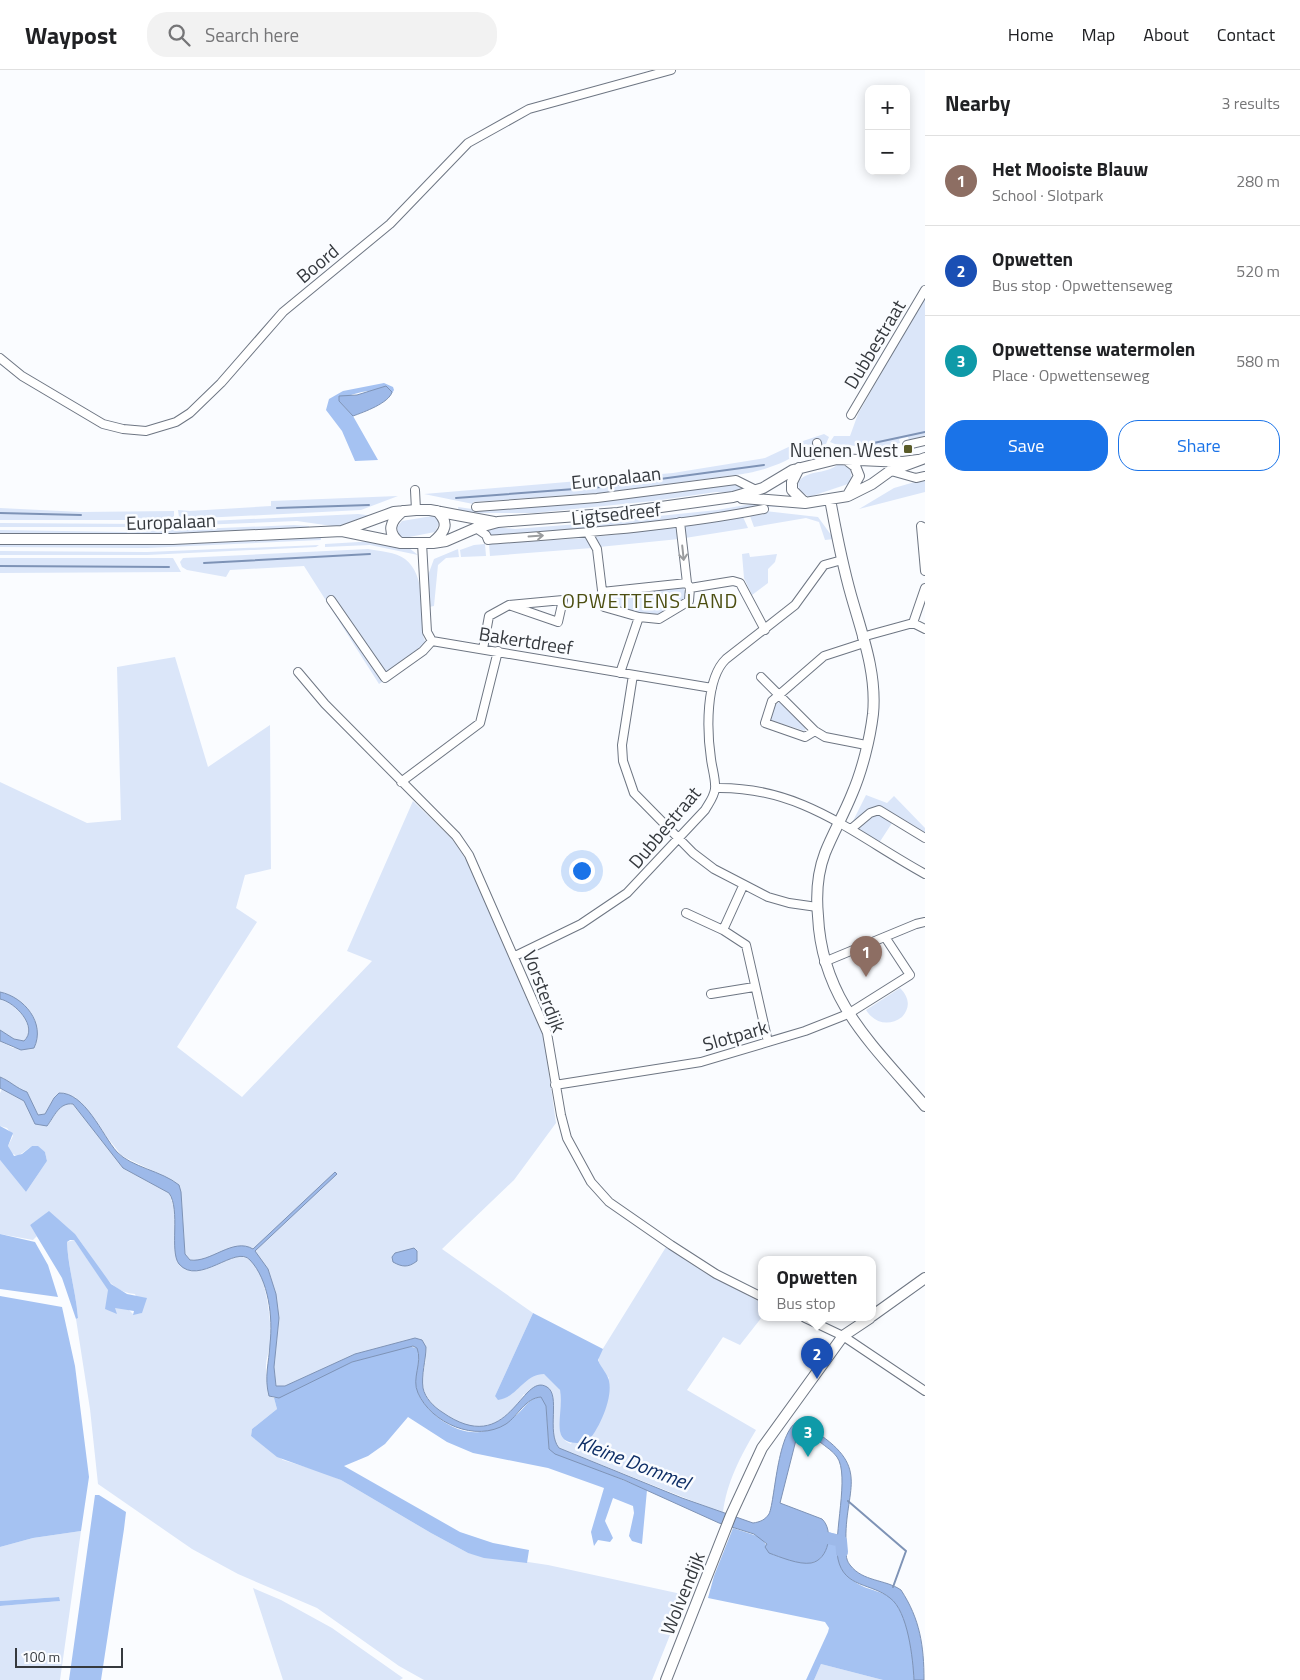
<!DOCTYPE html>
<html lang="en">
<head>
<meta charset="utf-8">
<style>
  :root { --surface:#fff; --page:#f2f2f2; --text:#202124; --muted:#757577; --line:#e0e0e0; --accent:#1a73e8 }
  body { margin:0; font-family:"Titillium Web",sans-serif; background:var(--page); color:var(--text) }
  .controls { position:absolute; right:15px; top:15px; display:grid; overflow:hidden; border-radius:10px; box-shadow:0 2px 12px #0003 }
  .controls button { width:45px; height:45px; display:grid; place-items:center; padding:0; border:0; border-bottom:1px solid var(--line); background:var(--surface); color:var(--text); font:25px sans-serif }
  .scale { position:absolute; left:15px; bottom:12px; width:108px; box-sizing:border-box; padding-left:5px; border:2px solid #35393e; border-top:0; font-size:14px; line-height:18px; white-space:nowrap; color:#35393e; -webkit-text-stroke:4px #fafcff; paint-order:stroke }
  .you { position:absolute; left:581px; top:800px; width:18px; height:18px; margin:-12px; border:4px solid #fff; border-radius:50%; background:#1a73e8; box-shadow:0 0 0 8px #1a73e833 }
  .badge { display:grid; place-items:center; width:32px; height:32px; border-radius:50%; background:var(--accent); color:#fff; font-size:16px; font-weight:700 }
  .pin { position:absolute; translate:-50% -41px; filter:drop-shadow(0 1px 2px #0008) }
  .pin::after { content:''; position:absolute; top:26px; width:18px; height:15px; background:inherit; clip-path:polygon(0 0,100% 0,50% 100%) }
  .popup { position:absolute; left:758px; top:1186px; width:118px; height:65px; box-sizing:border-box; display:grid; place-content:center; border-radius:10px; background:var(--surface); filter:drop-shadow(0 1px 4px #0005); font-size:16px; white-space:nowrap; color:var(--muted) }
  .popup b { font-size:19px; color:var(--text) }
  .popup::after { content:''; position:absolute; left:50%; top:100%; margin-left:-10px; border:10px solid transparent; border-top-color:var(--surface) }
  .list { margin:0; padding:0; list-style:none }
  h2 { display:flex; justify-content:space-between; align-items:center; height:65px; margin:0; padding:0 20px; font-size:21px }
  h2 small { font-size:16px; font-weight:400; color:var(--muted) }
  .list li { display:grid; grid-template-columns:32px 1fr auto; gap:15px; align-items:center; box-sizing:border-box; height:90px; padding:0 20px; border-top:1px solid var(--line) }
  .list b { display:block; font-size:19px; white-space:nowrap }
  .list p { margin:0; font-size:16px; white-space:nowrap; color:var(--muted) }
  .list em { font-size:16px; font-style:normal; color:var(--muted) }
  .actions { display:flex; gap:10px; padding:15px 20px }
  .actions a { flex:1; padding:11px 0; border:1px solid var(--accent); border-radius:20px; text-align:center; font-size:18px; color:var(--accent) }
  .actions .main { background:var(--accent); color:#fff }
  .icon { flex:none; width:28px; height:28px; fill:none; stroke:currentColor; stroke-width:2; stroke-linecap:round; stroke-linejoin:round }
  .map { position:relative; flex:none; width:925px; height:1610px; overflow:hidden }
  header { display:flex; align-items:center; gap:30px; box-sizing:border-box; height:70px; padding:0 25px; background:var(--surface); border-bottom:1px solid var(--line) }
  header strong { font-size:24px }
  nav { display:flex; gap:28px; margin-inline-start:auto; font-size:18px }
  .search { width:350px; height:45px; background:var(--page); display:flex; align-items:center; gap:12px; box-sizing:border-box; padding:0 18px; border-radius:20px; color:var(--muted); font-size:19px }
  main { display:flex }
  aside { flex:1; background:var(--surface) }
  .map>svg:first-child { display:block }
  .green { fill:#dbe6f9 }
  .forest { fill:#a5c2f2 }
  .water { fill:#9db9e9; stroke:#7e93b6 }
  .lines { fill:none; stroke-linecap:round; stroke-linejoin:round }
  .stream { stroke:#7e93b6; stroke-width:2 }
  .river { stroke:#9db9e9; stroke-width:12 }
  .street-casing { stroke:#6e7683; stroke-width:10 }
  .secondary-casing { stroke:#6e7683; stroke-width:12 }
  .street { stroke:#fff; stroke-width:8 }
  .secondary { stroke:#fff; stroke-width:10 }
  .oneway { stroke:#9a9c9e }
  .poi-dot { fill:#595b28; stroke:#fafcff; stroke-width:2 }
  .labels { text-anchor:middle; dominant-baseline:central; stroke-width:5; stroke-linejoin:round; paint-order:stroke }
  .street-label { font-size:19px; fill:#35393e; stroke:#fafcff }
  .poi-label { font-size:19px; fill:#35393e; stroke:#fafcff; text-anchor:end }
  .neighbourhood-label { font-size:20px; letter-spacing:1px; fill:#4c4e11; stroke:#fafcff }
  .water-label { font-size:20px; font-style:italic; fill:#0e2e66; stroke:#fafcff }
</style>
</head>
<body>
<header>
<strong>Waypost</strong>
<div class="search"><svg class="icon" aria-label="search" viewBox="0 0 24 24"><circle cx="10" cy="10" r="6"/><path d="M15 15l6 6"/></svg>Search here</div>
<nav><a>Home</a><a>Map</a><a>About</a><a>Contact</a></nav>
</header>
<main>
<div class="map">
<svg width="925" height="1610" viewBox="0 0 925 1610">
  <rect width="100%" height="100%" fill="#fafcff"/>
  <!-- green -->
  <path class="green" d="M 925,226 L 925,366 L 909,370 L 908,367 L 899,369 L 900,373 L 879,378 L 835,374 L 830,372 L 834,366 L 850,366 L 858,344 Z
    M 824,364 L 829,367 L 826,374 L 821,375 L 820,371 L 809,377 L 809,375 L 805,374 C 800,390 758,402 743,404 L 600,423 L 473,432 L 473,434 L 424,424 L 673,403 L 765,388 L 797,373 Z
    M 837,395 L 843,395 L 850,399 L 852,409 L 848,414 L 809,427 L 799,420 L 798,413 C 806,399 825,405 837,395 Z
    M 925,409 L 925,422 L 859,439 L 894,418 Z
    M 735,414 L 746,420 L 736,423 L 716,422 L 653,431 L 535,443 L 459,443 L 458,437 L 472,439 L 538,435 Z
    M 398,426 L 361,440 L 182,449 L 179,447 L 178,440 L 190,441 L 271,436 L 271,431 Z
    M 769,431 L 778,432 L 779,437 C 752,434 723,444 696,447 C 628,455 560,463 492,467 L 484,459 L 493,457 L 515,459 L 591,453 L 717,440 Z
    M 0,438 L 81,442 L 174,441 L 174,446 L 170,450 L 0,450 Z
    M 765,441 L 818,447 L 834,469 L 825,470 L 819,452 L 806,448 L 754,457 L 750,446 L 765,444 Z
    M 358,444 L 374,446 L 339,457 L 297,451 L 147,457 L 0,457 L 0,453 L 147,454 Z
    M 432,446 L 437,448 L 439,454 L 435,462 L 404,468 L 399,466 L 397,457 L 402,451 Z
    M 743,447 L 748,458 L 685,468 L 684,456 Z
    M 294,455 L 309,456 L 309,459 L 192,465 L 0,465 L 0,460 L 125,462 Z
    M 677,457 L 679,469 L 599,477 L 594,467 Z
    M 321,465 L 321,470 L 147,478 L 0,477 L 0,473 L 147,474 Z
    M 586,468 L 592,478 L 490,486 L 489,474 Z
    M 376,471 L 409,478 L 418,485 L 370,475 L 325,477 L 325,474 Z
    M 485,474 L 486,486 L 461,487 L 460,480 L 474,475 Z
    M 319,475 L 316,477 L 147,485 L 0,485 L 0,481 L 147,482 Z
    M 368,479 C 379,481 396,482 405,489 C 426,505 421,543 423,566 L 425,571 L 435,574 L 379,614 L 304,496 L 230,500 L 226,507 L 187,500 L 182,497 L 180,492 L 183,488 Z
    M 458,479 L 459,487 L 446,488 L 438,495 L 434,536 L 429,537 L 427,508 L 434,489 Z
    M 749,483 L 750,487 L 777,484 L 775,492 L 768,499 L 768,513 L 752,525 L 744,508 L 742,484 Z
    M 0,488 L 173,488 L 181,502 L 0,503 Z
    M 684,518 L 686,528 L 659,547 L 607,535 L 606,526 L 608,524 Z
    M 175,587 L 208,697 L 270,655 L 271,799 L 245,805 L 236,838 L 257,852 L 177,977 L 242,1027 L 372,891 L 347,881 L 413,731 L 453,770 L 468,793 L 544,968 L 556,1053 L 514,1110 L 442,1179 L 533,1243 L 495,1326 C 501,1325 510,1324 514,1321 C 524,1315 530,1301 544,1304 C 548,1305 550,1308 553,1311 C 555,1314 559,1317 560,1320 C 569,1338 548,1365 571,1374 L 609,1308 C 603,1301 597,1295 599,1285 L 666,1177 L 709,1205 L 762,1233 L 762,1247 L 740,1275 L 723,1267 L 687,1320 L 756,1360 C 741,1385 726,1414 723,1443 L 559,1378 L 554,1372 L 552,1351 L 524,1324 C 504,1357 477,1367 444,1343 C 436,1338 427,1330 424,1320 C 420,1308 426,1297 426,1285 C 426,1281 424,1275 422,1271 L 415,1268 L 355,1284 L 285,1316 L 276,1316 L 274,1297 L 279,1248 L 276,1224 L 268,1199 L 253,1179 L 237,1176 L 200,1190 L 190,1190 L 185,1184 L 181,1123 L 174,1111 L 122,1086 L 75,1027 L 59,1023 L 54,1028 L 45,1044 L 38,1045 L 27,1022 C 15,1019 10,1011 0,1007 L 0,971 L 13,978 L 34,978 C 46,953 24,927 0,922 L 0,712 L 87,753 L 121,750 L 117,597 Z
    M 780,632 L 806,657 L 805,661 L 770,650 L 773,636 Z
    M 866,725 L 887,733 L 894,726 L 925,758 L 925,767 L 877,737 L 851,755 Z
    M 874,742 L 894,750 L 879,773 L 855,759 Z
    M 900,918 C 909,927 911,937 902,947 C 889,957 874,953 866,940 Z
    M 0,929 C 15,932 38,957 24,971 L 14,969 L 0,960 Z
    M 2,1019 L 24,1031 L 30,1041 L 47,1056 C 54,1047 59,1032 73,1034 L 123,1098 L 169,1123 L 174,1138 L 176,1182 L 192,1200 C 210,1200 227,1185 244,1187 C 266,1189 271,1253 271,1270 C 270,1280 265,1290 266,1300 C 266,1308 268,1317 269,1326 L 274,1328 L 277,1339 L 252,1359 L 251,1366 L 283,1390 L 322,1402 L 341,1410 L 431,1463 L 468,1483 L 548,1495 L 686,1525 L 652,1610 L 424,1610 L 399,1596 L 317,1538 L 238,1504 L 192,1479 L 98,1414 L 90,1339 L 76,1249 L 78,1248 C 76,1222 68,1198 67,1172 L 74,1170 L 109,1220 L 133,1244 L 142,1243 L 135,1224 C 105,1223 93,1184 75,1165 C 68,1157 57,1150 49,1142 L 30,1155 L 37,1166 L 33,1170 L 0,1164 L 0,1090 L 26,1122 L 47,1091 L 45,1082 L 32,1076 L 18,1086 L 10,1083 L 8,1076 L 13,1066 L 7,1058 L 0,1056 L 0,1023 Z
    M 81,1461 L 60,1610 L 0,1610 L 0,1536 L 59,1531 L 59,1527 L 0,1531 L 0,1477 L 33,1468 Z
    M 253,1518 L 281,1530 L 332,1558 L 403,1608 L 400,1610 L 283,1610 Z
    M 821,1594 L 883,1610 L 814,1610 Z"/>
  <!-- forest -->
  <path class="forest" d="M 384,313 L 393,317 L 394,320 L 391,325 L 392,322 C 373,319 355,321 339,331 L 353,346 L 378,390 L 355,391 L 342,361 L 326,340 L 329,329 L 343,321 Z
    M 0,1056 L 13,1063 L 8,1076 L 14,1086 L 22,1084 L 32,1076 L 38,1076 L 45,1082 L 47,1091 L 26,1122 L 0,1090 Z
    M 49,1141 L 75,1164 L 111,1214 L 127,1224 L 147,1228 L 142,1243 L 133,1245 L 134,1241 L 115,1238 L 117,1244 L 105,1239 L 108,1220 L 74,1170 L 70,1170 L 67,1172 C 68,1198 76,1222 78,1248 L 76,1249 L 62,1208 L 30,1155 Z
    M 0,1164 L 35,1172 L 48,1195 L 58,1227 L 0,1219 Z
    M 0,1226 L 62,1237 L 75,1296 L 89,1407 L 81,1461 L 33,1468 L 0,1477 Z
    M 533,1243 L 603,1279 L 598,1290 C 601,1298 608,1304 609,1311 C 613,1328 599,1360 587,1372 C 545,1379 565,1346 560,1320 L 544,1304 C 524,1304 517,1328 498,1330 L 495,1326 Z
    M 407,1276 L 417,1278 C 423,1293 411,1311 420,1327 C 429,1345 457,1365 480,1362 C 490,1361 506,1352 515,1346 C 525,1339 527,1328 542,1327 L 546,1335 L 549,1379 L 647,1420 L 642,1474 L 632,1471 L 629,1466 L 634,1443 L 633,1436 L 613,1428 L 605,1451 L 613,1468 L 610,1472 L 598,1470 L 594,1476 L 591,1462 L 604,1418 L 548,1398 L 473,1383 L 447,1372 L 408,1347 L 385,1374 L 368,1386 L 344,1396 L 460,1462 L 493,1473 L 529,1480 L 527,1493 L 484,1488 L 468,1483 L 431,1463 L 341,1410 L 277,1387 L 251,1366 L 252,1359 L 277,1339 L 274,1328 L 352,1292 Z
    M 95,1425 L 99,1425 L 126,1442 L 124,1459 L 101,1610 L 69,1610 Z
    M 733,1458 L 760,1467 L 774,1485 L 805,1493 L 813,1493 L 820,1488 L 825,1481 L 829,1462 L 838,1465 C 837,1492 842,1510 870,1519 C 878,1522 888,1524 894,1531 C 910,1551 913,1586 914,1610 L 883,1610 L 821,1594 L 814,1610 L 806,1610 L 828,1562 L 829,1558 L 825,1552 L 708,1528 L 714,1506 Z
    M 59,1527 L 60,1531 L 0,1536 L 0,1531 Z"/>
  <!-- water -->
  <path class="water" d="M 386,316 L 392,322 C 389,333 364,342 353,346 L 339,331 L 339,326 L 357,325 Z
    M 0,922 C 24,927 46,953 34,978 L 21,980 L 0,971 L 0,960 L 14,969 L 24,971 C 39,957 15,932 0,929 Z
    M 0,1007 C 10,1011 16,1018 27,1022 L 38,1045 L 45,1044 L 54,1028 L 59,1023 C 85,1022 102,1065 117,1082 C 131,1097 162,1101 179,1115 L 181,1122 L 185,1184 L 190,1190 C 211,1193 233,1167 253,1179 L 335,1102 L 337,1104 L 255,1181 L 268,1199 L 276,1224 L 279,1248 L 274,1297 L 276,1316 L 285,1316 L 355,1284 L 415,1268 L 422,1270 L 426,1277 C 426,1290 421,1305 423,1318 C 425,1328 434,1337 442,1342 C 510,1390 521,1301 547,1317 C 561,1325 546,1362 559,1378 L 682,1428 L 753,1453 C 760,1452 765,1450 769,1444 C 776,1430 777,1341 808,1351 C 814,1352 816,1357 816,1362 C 872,1399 844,1419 846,1473 C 846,1481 845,1489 850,1495 C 863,1512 885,1509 901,1520 C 920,1549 924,1576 924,1610 L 914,1610 C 913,1589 908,1541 890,1528 C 872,1513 844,1518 838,1489 C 833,1465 850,1405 837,1387 C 833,1381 826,1377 820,1372 C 814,1367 809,1362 800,1363 L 797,1366 L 780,1433 L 822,1449 C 834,1460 829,1490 811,1493 C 799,1495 780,1487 769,1483 L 765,1477 L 767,1474 L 754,1464 L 719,1453 L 624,1410 L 555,1384 L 549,1379 L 546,1336 L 541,1327 C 525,1328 518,1346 506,1354 C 476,1373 431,1353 418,1323 C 411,1308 423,1293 417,1278 L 413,1276 L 352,1292 L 279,1328 L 269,1326 C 264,1307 269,1293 270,1274 C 273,1248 269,1210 250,1190 C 236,1174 199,1217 179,1194 C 169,1181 181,1140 169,1123 L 123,1098 L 73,1034 C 59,1032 54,1047 47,1056 L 35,1054 L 24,1031 L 0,1018 Z
    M 414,1178 L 417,1181 L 417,1191 C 408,1198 402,1197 393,1192 L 392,1187 L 395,1183 Z"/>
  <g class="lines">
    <!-- stream -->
    <path class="stream" d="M 869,374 L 925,362
      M 456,428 L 601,417 L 764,395
      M 277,438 L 369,435
      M 0,443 L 81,445
      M 204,493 L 370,484
      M 0,496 L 169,497
      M 848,1431 L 906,1481 L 893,1517"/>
    <!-- river -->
    <path class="river" d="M 813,1465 L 841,1471 L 842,1482"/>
    <!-- street casing -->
    <g class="street-casing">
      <path id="street" d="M 0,288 L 22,306 L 103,354 L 123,359 L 146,361 L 176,352 L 190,343 L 221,313 L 283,242 L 390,154 L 468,73 L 529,39 L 671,0
        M 851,345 L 925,220
        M 817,373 L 820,393
        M 907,375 L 925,371
        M 891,401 L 916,408 L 925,406
        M 415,420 L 416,440
        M 476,437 L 597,428 L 736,410 L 756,420
        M 476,458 L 486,465 L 488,470 C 580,463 673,457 764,439
        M 925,458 L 921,456 L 925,501
        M 588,463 L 597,479 L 604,537 L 639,547 L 659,549 L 689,531 L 690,518 L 687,513 L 680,452
        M 422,473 L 427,562 L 432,571 L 712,618
        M 690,518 L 733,511 L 740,513 L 765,560
        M 602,522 L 687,513
        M 331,530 L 385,608 L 423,581 L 432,571
        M 563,530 L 558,552 L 509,535 Z
        M 913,553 L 925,518
        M 862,567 L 913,553 L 925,559
        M 483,579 L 489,546 L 509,535
        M 298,602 L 325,634 L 456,766 L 469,785 L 547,963 L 561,1045 L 567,1068 L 591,1112 L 609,1132 L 671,1175 L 716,1204 L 762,1227
        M 620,603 L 639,547
        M 633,605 L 622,675 L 623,691 L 634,723 L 693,783 L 714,799 L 768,827 L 789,833 L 817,837
        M 761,607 L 815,661 L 825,667 L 866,675
        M 815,661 L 805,667 L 765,653 L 772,631 L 824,586 L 864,573
        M 401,712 L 480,653 L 498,581
        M 715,718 C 802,716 854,765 925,804
        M 851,759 L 870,743 L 879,740 L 925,768
        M 686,843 L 723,860 L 746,875 L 768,972
        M 723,860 L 743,816
        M 515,886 L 581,854 L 627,823 L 705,740 C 709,733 714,727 715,719 C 716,710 712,698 711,689 C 707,662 705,609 726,589 L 795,535 L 824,495 L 842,490
        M 824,892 L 916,854 L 925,852
        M 711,924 L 754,917
        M 555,1015 L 701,992 L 805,961 L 848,944 L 910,905 L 885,867
        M 805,1248 L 843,1266 L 925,1321"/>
    </g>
    <!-- secondary casing -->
    <g class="secondary-casing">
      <path id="secondary" d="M 847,390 L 855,396 L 859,406 L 848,425
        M 799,398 L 792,412 L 792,420 L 804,432
        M 742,428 L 805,433 L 848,426 L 872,414 L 890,401 L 925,388
        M 830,429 C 836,462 842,493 851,525 C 862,564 877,603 873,644 C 870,669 862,701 852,724 C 844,744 833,763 825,783 C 817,804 816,825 818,846 C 822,931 873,975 925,1036
        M 342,461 L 401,473 L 433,473 L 446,471 L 476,458 L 498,452 L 618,443 L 733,427 L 763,418 L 793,400 L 837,389 L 903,392 L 918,390
        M 0,469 L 173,469 L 342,461 L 394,442 L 416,440 L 430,440 L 494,452
        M 433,472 C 445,462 450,453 437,441
        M 400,473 C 386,462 390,451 403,441
        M 872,1246 L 925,1208
        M 666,1610 L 731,1445 L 762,1378 L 843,1266 L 870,1248"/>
    </g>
    <!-- street -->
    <use href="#street" class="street"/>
    <!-- secondary -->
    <use href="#secondary" class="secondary"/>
  </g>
  <!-- one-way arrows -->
  <defs><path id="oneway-shaft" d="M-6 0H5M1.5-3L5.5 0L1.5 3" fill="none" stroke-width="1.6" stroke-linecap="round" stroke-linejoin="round" transform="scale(1.25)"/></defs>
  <g class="oneway">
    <use href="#oneway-shaft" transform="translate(536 466) rotate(-4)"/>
    <use href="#oneway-shaft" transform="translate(683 483) rotate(84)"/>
  </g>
  <!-- markers -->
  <rect class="poi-dot" x="903" y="374" width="10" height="10" rx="2.5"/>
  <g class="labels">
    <!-- street labels -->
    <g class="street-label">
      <text transform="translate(317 193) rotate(-40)">Boord</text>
      <text transform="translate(874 274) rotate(-59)">Dubbestraat</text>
      <text transform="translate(616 407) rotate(-6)">Europalaan</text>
      <text transform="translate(616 443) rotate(-6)">Ligtsedreef</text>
      <text transform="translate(171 451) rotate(-2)">Europalaan</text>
      <text transform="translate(526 570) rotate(9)">Bakertdreef</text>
      <text transform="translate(664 757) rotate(-50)">Dubbestraat</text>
      <text transform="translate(545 921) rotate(69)">Vorsterdijk</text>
      <text transform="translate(735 965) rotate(-16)">Slotpark</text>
      <text transform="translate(682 1523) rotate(-68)">Wolvendijk</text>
    </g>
    <!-- poi labels -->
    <g class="poi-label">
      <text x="898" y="379">Nuenen West</text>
    </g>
    <!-- neighbourhood labels -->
    <g class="neighbourhood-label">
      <text x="650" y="530">OPWETTENS LAND</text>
    </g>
    <!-- water labels -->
    <g class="water-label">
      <text transform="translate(634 1392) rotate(21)">Kleine Dommel</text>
    </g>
  </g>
</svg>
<div class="controls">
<button>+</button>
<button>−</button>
</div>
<div class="scale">100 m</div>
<div class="you"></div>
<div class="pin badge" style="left:866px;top:907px;background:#8d6e63">1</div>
<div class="pin badge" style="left:817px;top:1309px;background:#1a4fb4">2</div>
<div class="popup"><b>Opwetten</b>Bus stop</div>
<div class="pin badge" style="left:808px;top:1387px;background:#0f9aa8">3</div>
</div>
<aside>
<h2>Nearby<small>3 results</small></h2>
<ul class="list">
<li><span class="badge" style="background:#8d6e63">1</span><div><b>Het Mooiste Blauw</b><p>School · Slotpark</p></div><em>280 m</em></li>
<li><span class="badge" style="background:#1a4fb4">2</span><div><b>Opwetten</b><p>Bus stop · Opwettenseweg</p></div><em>520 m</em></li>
<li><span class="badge" style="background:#0f9aa8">3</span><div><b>Opwettense watermolen</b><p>Place · Opwettenseweg</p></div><em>580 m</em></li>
</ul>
<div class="actions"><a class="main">Save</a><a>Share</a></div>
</aside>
</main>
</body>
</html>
